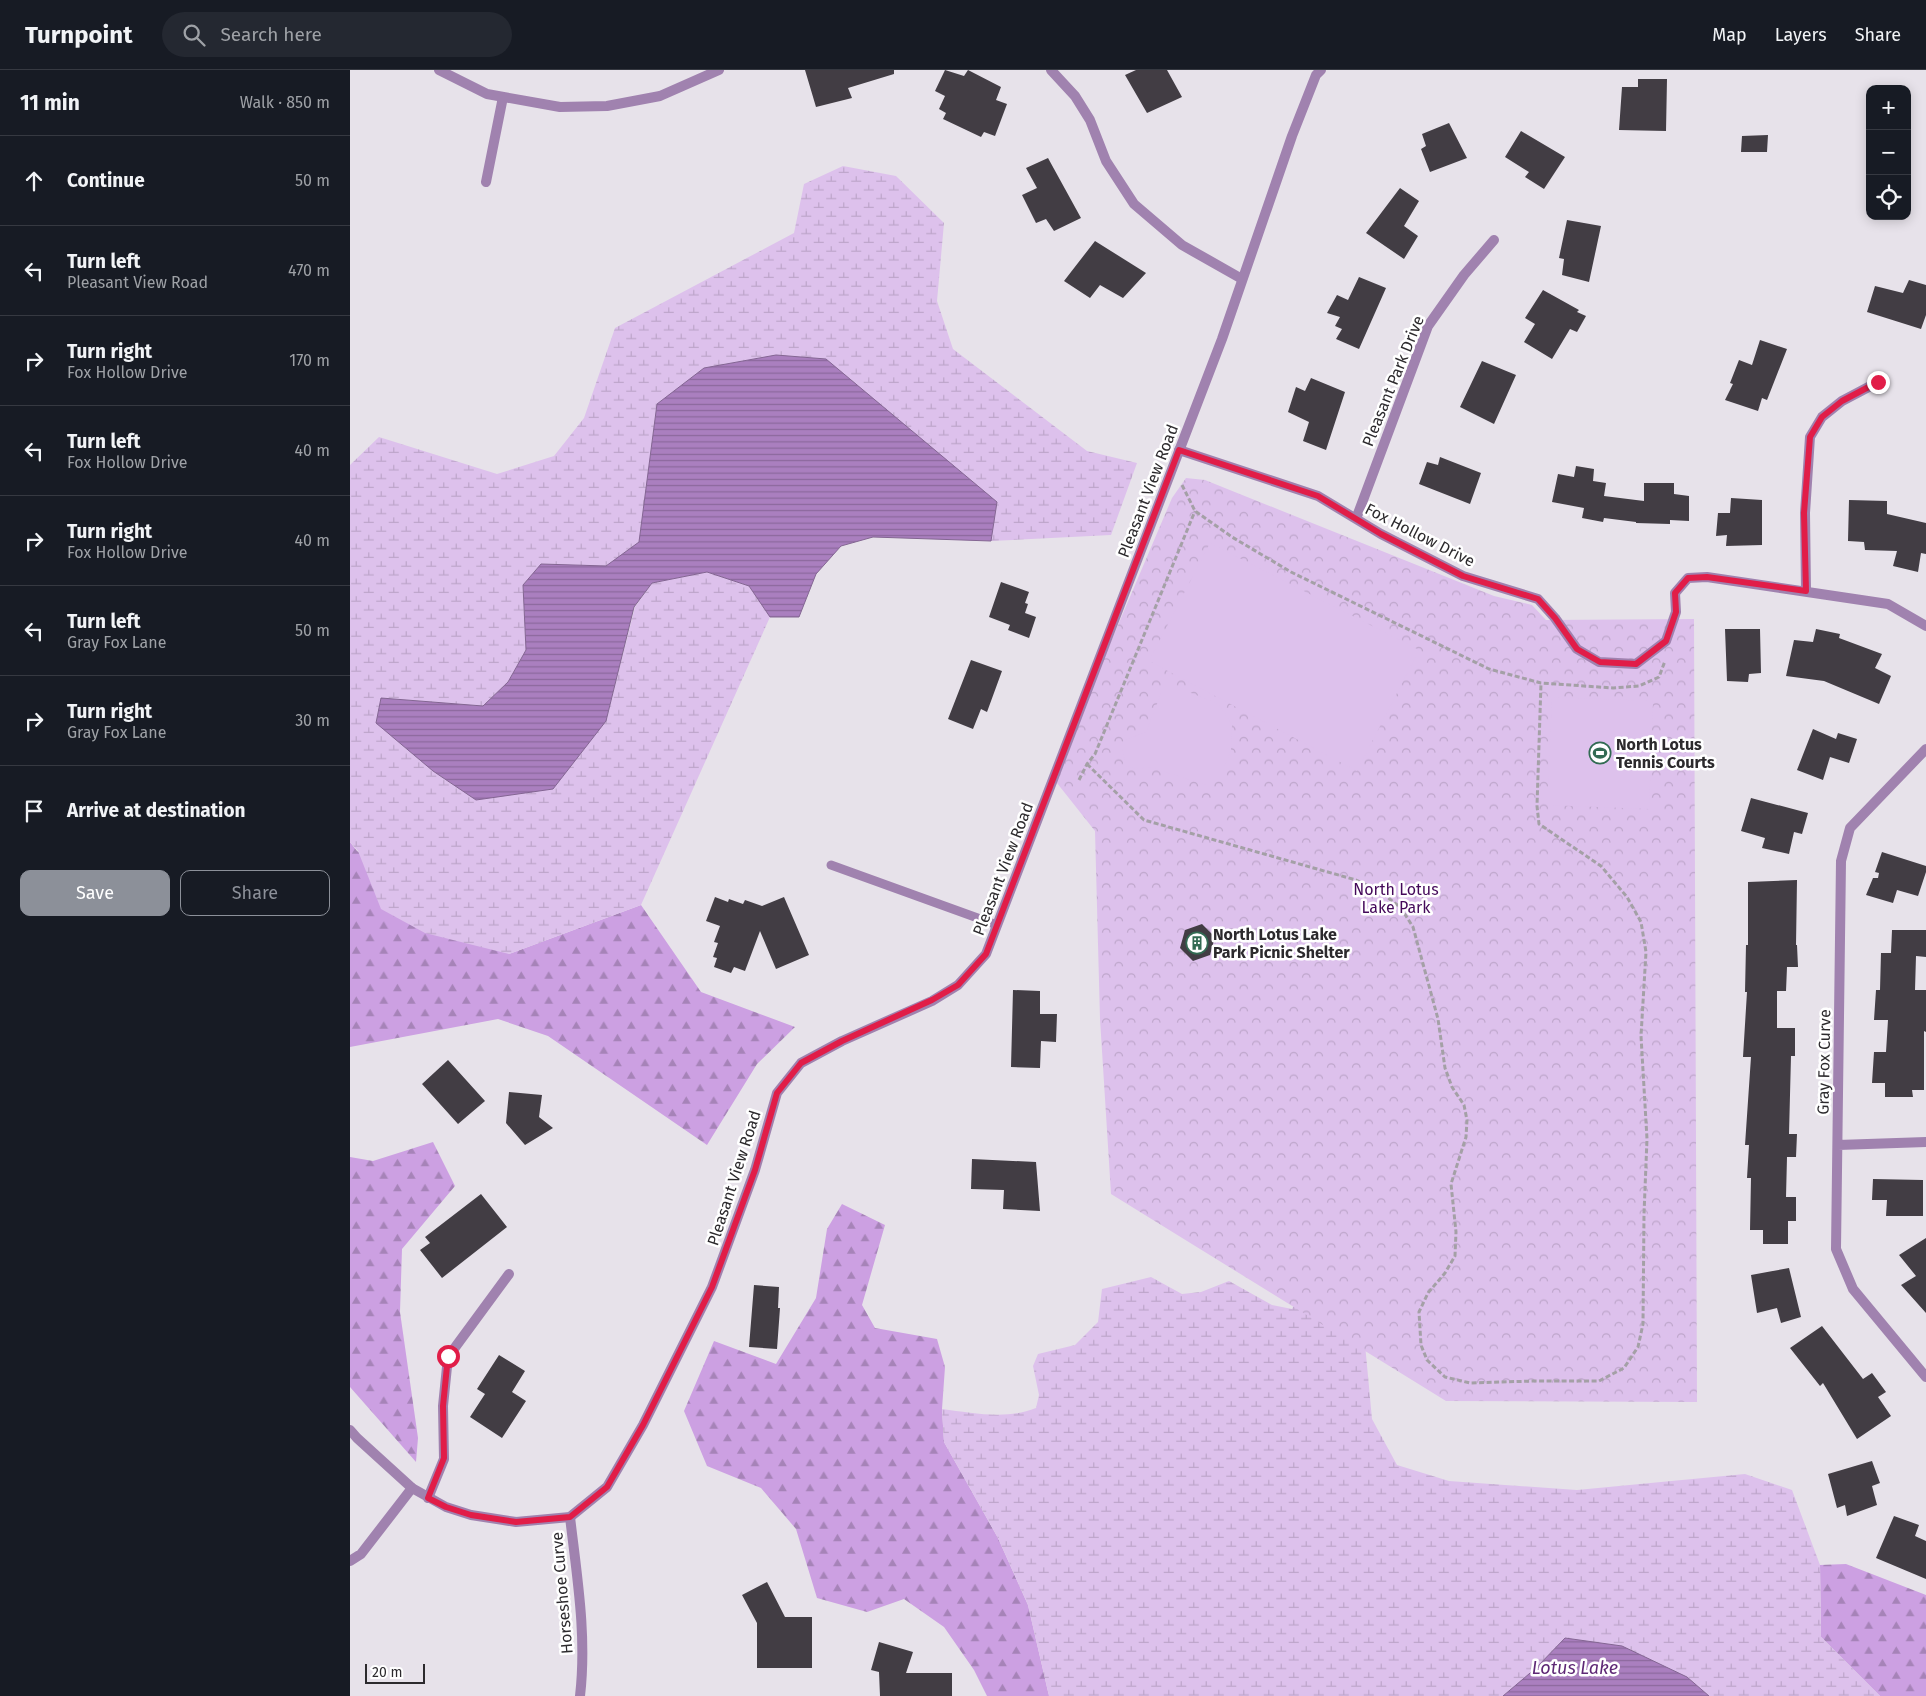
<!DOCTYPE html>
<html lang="en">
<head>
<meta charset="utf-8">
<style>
  :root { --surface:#171b24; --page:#242831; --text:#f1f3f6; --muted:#9ea1a6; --line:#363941; --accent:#8c9099 }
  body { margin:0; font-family:"Fira Sans",sans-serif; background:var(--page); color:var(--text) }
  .controls { position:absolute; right:15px; top:15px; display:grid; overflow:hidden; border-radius:10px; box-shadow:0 2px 12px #0003 }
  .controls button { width:45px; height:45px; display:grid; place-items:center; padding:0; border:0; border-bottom:1px solid var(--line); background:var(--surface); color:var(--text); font:25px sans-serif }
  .scale { position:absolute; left:15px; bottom:12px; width:60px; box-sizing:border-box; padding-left:5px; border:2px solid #2c2a2d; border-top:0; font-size:14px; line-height:18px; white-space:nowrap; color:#2c2a2d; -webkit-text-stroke:4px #fff; paint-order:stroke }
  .stop { position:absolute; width:15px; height:15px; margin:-11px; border:4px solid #e11d48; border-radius:50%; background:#fff }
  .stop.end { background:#e11d48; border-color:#fff; box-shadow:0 1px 5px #0008 }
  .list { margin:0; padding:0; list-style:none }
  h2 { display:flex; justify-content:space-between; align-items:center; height:65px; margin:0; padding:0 20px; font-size:21px }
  h2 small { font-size:16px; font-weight:400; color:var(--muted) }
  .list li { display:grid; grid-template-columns:32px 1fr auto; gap:15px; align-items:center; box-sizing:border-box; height:90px; padding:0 20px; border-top:1px solid var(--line) }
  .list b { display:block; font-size:19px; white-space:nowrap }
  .list p { margin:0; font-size:16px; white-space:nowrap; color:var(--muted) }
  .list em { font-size:16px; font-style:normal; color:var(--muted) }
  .actions { display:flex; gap:10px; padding:15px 20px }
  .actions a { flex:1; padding:11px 0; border:1px solid var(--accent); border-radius:10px; text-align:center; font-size:18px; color:var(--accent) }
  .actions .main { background:var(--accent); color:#fff }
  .icon { flex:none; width:28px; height:28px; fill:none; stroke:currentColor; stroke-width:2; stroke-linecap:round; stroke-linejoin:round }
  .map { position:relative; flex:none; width:1576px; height:1626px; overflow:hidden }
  header { display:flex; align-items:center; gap:30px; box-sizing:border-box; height:70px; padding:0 25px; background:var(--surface); border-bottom:1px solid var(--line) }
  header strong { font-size:24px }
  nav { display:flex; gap:28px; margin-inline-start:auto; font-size:18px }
  .search { width:350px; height:45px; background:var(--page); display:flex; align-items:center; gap:12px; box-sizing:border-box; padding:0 18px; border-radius:28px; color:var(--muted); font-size:19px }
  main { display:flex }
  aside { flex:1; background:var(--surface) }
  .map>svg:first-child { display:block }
  .forest { fill:url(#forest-firs) }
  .wetland { fill:url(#wetland-marsh) }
  .park { fill:url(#park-crowns) }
  .pitch { fill:#ddc1ec }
  .water { fill:url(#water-rules); stroke:#846693 }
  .building { fill:#423d44 }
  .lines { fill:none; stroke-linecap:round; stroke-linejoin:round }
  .path { stroke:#a4a0a6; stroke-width:3; stroke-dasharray:5 2.5; stroke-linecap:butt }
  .service { stroke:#a082af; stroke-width:9 }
  .minor { stroke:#a082af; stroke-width:10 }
  .tertiary { stroke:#a082af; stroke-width:10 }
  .route { stroke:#e11d48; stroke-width:6 }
  .labels { text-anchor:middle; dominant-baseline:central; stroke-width:5; stroke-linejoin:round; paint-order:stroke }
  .street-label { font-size:16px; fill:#2c2a2d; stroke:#fff }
  .poi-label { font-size:16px; font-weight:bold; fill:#2c2a2d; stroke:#fff; text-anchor:start }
  .park-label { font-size:16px; fill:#44095a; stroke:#fff }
  .water-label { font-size:18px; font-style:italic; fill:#5e2875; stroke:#fff }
</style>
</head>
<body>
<header>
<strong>Turnpoint</strong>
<div class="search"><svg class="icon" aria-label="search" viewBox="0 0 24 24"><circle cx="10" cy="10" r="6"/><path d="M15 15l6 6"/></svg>Search here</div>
<nav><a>Map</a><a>Layers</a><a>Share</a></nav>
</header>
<main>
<aside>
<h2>11 min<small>Walk · 850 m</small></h2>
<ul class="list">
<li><svg class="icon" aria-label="ahead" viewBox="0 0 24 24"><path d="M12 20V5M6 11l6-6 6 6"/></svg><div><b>Continue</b></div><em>50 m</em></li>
<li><svg class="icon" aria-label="left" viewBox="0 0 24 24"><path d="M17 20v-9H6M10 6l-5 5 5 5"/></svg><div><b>Turn left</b><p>Pleasant View Road</p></div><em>470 m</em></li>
<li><svg class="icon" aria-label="right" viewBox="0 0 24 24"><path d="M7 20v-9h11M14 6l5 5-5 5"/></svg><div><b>Turn right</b><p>Fox Hollow Drive</p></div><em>170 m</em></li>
<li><svg class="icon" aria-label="left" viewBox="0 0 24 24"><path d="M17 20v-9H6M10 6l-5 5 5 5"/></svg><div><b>Turn left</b><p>Fox Hollow Drive</p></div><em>40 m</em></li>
<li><svg class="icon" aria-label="right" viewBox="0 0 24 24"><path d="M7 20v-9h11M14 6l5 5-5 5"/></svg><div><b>Turn right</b><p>Fox Hollow Drive</p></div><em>40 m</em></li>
<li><svg class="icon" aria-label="left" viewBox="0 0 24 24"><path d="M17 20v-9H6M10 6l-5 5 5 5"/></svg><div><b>Turn left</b><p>Gray Fox Lane</p></div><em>50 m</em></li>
<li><svg class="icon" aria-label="right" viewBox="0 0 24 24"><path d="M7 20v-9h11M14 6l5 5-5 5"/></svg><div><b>Turn right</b><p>Gray Fox Lane</p></div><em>30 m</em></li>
<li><svg class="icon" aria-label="arrive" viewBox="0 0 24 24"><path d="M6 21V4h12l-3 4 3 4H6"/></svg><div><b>Arrive at destination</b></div></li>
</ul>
<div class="actions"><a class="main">Save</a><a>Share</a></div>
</aside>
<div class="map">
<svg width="1576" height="1626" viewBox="0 0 1576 1626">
  <defs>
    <pattern id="forest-firs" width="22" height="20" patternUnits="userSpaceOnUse" patternTransform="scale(1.25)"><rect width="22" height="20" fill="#cca0e2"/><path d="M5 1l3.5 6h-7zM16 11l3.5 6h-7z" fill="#a683b8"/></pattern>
    <pattern id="wetland-marsh" width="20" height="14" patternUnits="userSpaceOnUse" patternTransform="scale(1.25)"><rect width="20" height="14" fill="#ddc1ec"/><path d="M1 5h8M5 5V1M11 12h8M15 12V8" fill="none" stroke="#bea6cb"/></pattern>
    <pattern id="park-crowns" width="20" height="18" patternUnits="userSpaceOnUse" patternTransform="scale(1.25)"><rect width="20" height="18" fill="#ddc1ec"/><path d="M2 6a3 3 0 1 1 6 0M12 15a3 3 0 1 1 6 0" fill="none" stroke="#bea6cb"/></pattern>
    <pattern id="water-rules" width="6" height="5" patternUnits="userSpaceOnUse" patternTransform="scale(1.25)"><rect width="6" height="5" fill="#aa7fbf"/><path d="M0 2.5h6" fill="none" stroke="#8b689c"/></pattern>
  </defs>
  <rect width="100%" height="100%" fill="#e7e2ea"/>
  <!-- forest -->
  <path class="forest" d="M 0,772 L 7,781 L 159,884 L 291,835 L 351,922 L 445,957 L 407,994 L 357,1075 L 198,966 L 148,949 L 0,977 Z
    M 83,1072 L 105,1116 L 52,1179 L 50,1242 L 68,1368 L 66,1392 L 0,1317 L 0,1087 L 23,1091 Z
    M 492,1134 L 535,1155 L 512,1235 L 525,1258 L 587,1269 L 595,1297 L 592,1339 L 594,1372 L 648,1468 L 678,1535 L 699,1626 L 637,1626 L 624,1600 L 594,1557 L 554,1529 L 517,1542 L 467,1528 L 446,1459 L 411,1418 L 357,1396 L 334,1341 L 364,1271 L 426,1294 L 466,1228 L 477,1159 Z
    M 1496,1494 L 1576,1525 L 1576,1626 L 1530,1626 L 1471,1567 L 1470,1495 Z"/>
  <!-- wetland -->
  <path class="wetland" d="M 493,96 L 546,106 L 594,153 L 587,231 L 603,279 L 737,381 L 787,393 L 761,465 L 641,471 L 647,432 L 307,334 L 290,472 L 256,496 L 191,495 L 173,515 L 176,580 L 158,612 L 133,636 L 32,628 L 26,652 L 83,701 L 126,730 L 256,651 L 285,537 L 302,513 L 357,502 L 399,516 L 420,547 L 291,835 L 159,884 L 75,863 L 31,839 L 8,781 L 0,772 L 0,395 L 29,367 L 147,404 L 204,386 L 234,348 L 265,258 L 444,163 L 454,114 Z
    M 1008,1199 L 1022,1349 L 1047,1395 L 1099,1411 L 1227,1420 L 1395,1404 L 1442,1420 L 1470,1495 L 1471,1567 L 1530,1626 L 1359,1626 L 1337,1607 L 1215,1568 L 1186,1598 L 1153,1626 L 699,1626 L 678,1535 L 648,1468 L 594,1372 L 592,1339 C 624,1343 656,1350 686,1338 L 689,1325 L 683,1296 L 688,1284 L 725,1275 L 748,1252 L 752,1219 L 801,1207 L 832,1224 L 851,1222 L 879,1211 L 922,1235 L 942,1239 L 952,1221 Z"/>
  <!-- park -->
  <path class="park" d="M 836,408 L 855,410 L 1144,526 L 1182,535 L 1196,550 L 1344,549 L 1347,1332 L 1096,1331 L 761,1124 L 750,949 L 745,761 L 703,708 L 822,428 Z"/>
  <!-- pitch -->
  <path class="pitch" d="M 860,473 L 1069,580 L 1007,701 L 799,591 Z
    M 812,621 L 836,621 L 869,634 L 882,655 L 881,680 L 872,703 L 856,715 L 799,697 L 787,699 L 776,696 L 772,679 L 775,670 L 796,662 Z
    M 1202,627 L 1303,631 L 1299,739 L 1197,735 Z"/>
  <!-- water -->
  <path class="water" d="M 426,285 L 476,289 L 647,432 L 641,471 L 523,467 L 491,476 L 466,504 L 449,547 L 420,547 L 399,516 L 357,502 L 302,513 L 284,537 L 256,651 L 203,719 L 126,730 L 83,701 L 26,653 L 31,628 L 133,636 L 158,612 L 176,580 L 173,515 L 191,494 L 256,496 L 289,472 L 307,334 L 354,298 Z
    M 1215,1568 L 1272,1576 L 1337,1607 L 1359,1626 L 1153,1626 L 1186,1598 Z"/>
  <!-- building -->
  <path class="building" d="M 455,0 L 544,0 L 544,4 L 498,18 L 502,28 L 466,37 Z
    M 595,0 L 614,6 L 618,0 L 651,17 L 646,30 L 657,34 L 645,66 L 634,62 L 631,67 L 593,49 L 596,43 L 589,39 L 595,26 L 585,21 Z
    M 786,0 L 817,0 L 832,27 L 797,43 L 775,5 Z
    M 1288,9 L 1317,9 L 1316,61 L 1269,60 L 1272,17 L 1288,17 Z
    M 1099,53 L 1117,88 L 1080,102 L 1071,79 L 1076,76 L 1072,64 Z
    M 1171,61 L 1215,87 L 1194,119 L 1175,107 L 1179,102 L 1155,87 Z
    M 1418,65 L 1417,82 L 1391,82 L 1392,66 Z
    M 698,88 L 731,148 L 704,161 L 696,149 L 686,153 L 672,125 L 687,118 L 676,98 Z
    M 1050,118 L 1069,131 L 1054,156 L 1068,166 L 1054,189 L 1016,163 Z
    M 1217,150 L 1251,156 L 1239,212 L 1212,205 L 1214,189 L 1209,188 Z
    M 745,171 L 796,203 L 773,228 L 750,215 L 740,228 L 714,211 Z
    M 1009,207 L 1036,218 L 1009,279 L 986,269 L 992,259 L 985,256 L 990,247 L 977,243 L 987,225 L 998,230 Z
    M 1559,210 L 1576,215 L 1576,245 L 1571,259 L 1517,242 L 1525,216 L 1553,223 Z
    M 1193,220 L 1229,240 L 1227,242 L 1236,246 L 1227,262 L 1220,259 L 1202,289 L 1174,272 L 1185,254 L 1175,248 Z
    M 1410,270 L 1437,279 L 1417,330 L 1412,328 L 1408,341 L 1375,330 L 1383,314 L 1380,313 L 1389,290 L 1402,295 Z
    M 1132,291 L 1166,305 L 1144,354 L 1110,337 Z
    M 961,308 L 995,322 L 976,380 L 953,371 L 959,352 L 938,342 L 946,317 L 955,321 Z
    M 1090,387 L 1131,403 L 1120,434 L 1069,414 L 1077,392 L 1088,395 Z
    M 1226,396 L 1244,399 L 1243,411 L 1256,413 L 1254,426 L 1294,431 L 1294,413 L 1324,413 L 1324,424 L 1339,426 L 1339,451 L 1320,450 L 1320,454 L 1286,453 L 1286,452 L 1254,448 L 1253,452 L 1232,448 L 1234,438 L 1202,432 L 1208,404 L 1224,407 Z
    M 1381,428 L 1412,430 L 1412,475 L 1376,476 L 1377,465 L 1366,466 L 1368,443 L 1380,443 Z
    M 1499,430 L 1537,431 L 1537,444 L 1576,453 L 1576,484 L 1571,483 L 1568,502 L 1543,496 L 1547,481 L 1515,480 L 1514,472 L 1498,471 Z
    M 651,512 L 679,522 L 675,533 L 678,534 L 675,543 L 686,547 L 679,568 L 658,560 L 660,555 L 639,547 Z
    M 1375,559 L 1410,559 L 1411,603 L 1399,604 L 1398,612 L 1377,611 Z
    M 1466,559 L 1490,564 L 1489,568 L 1532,584 L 1525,598 L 1541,606 L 1529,634 L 1474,611 L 1436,606 L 1444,570 L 1463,572 Z
    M 621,590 L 652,601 L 637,642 L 631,639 L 623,659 L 598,649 Z
    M 1463,659 L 1486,669 L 1488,663 L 1507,669 L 1499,693 L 1480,687 L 1473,710 L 1447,700 Z
    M 1401,728 L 1458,743 L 1452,764 L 1444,762 L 1439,784 L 1412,778 L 1415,768 L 1391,761 Z
    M 1532,782 L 1576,796 L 1576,802 L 1568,826 L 1547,820 L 1543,833 L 1516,825 L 1523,808 L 1528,808 L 1529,803 L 1525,802 Z
    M 1447,810 L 1446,875 L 1447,875 L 1448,897 L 1437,897 L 1436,921 L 1427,921 L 1427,958 L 1445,958 L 1445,986 L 1441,986 L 1439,1064 L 1447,1064 L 1446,1087 L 1437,1087 L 1436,1127 L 1446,1127 L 1446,1151 L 1438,1151 L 1438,1174 L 1413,1174 L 1413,1160 L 1400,1160 L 1401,1108 L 1397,1108 L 1399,1075 L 1395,1075 L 1401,987 L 1393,987 L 1397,922 L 1395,922 L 1396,875 L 1398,875 L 1398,812 Z
    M 365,827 L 378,832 L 379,829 L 393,834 L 395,830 L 412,836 L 434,827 L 459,885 L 426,899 L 410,861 L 395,901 L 384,897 L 381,903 L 364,897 L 367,888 L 363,887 L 368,873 L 364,872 L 370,856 L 356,851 Z
    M 852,854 L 865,867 L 860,885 L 843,891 L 830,878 L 835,860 Z
    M 1542,860 L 1576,860 L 1576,887 L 1566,886 L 1565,920 L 1576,920 L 1576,962 L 1574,961 L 1574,1020 L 1562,1020 L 1563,1027 L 1535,1027 L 1535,1013 L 1522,1013 L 1524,982 L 1536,982 L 1538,950 L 1524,950 L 1526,920 L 1530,920 L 1531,883 L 1541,883 Z
    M 663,920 L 690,921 L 690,944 L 707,944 L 706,972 L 691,971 L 690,998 L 661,997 Z
    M 98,990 L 135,1031 L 108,1054 L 72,1014 Z
    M 159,1022 L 192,1025 L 189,1047 L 203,1058 L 175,1075 L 156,1053 Z
    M 622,1089 L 686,1092 L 690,1141 L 653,1139 L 654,1120 L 621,1119 Z
    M 1523,1109 L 1573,1110 L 1573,1146 L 1536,1146 L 1537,1130 L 1522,1130 Z
    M 131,1124 L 157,1157 L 92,1208 L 70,1180 L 80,1173 L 75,1167 Z
    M 1576,1168 L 1576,1243 L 1551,1215 L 1566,1206 L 1549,1185 Z
    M 1439,1198 L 1451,1247 L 1431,1253 L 1427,1238 L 1407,1243 L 1401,1205 Z
    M 404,1215 L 429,1217 L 428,1238 L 430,1238 L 427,1279 L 399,1277 Z
    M 1472,1256 L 1513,1309 L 1522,1303 L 1536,1322 L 1528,1327 L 1541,1346 L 1507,1369 L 1473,1313 L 1470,1316 L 1440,1278 Z
    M 149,1285 L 175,1301 L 162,1322 L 176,1331 L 152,1368 L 120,1347 L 135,1324 L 127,1319 Z
    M 1522,1391 L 1530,1413 L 1522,1416 L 1527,1435 L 1497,1446 L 1495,1435 L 1487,1438 L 1478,1404 Z
    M 1544,1446 L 1569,1455 L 1565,1466 L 1576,1471 L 1576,1509 L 1526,1488 Z
    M 417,1512 L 435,1547 L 462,1547 L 462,1598 L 407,1598 L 407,1553 L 392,1525 Z
    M 529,1572 L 563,1582 L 556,1603 L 602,1603 L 602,1626 L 530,1626 L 529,1602 L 521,1600 Z"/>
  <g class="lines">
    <!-- path -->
    <path class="path" d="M 832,415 L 845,441 L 882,467 L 941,502 L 1139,599 L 1191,613 L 1263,618 L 1289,616 L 1309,607 L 1315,591
      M 737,694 L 794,750 L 1006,810 L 1031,822 L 1051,838 L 1063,857 L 1088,949 L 1095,998 L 1102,1017 L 1114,1035 L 1117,1050 L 1116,1067 L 1101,1114 L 1106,1162 L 1105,1186 L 1095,1203 L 1078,1223 L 1069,1242 L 1071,1275 L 1077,1290 L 1095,1307 L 1120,1313 L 1184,1311 L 1249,1311 L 1274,1298 L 1288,1277 L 1293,1254 L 1294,1144 L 1297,1069 L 1291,966 L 1296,882 L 1291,852 L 1277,827 L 1251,796 L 1189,754 L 1187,736 L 1191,613
      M 729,710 L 737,694 L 745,684 L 845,441"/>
    <!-- service -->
    <path class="service" d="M 481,795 L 647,855"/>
    <!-- minor -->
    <path class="minor" d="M 89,0 L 137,24 L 210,37 L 257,36 L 310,26 L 369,0
      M 701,0 L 725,26 L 740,50 L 756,91 L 784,134 L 832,175 L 892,209
      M 136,112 L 153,27
      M 829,380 L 968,426 L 1031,464 L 1113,506 L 1188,529 L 1205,548 L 1227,579 L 1249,592 L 1286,594 L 1316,571 L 1326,542 L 1325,523 L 1338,508 L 1357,507 L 1538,534 L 1576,556
      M 1006,449 L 1078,256 L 1114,205 L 1144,170
      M 1456,521 L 1455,443 L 1460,367 L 1472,347 L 1492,331 L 1528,312
      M 1576,679 L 1500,758 L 1491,791 L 1486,1179 L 1503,1219 L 1576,1307
      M 1488,1075 L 1576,1072
      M 78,1428 L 94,1389 L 93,1336 L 98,1287 L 159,1204
      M 220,1447 C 227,1507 237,1566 230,1626
      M 0,1491 L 11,1484 L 62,1418"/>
    <!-- tertiary -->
    <path class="tertiary" d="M 0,1360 L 7,1368 L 62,1418 L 96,1437 L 121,1445 L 166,1452 L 220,1447 L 257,1417 L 293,1355 L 362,1217 L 405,1100 L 427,1023 L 451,993 L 492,971 L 582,931 L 608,915 L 636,884 L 872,269 L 942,66 L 966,5 L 971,0"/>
  </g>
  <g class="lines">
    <!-- route -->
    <path class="route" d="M 98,1286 L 93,1336 L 94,1388 L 78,1428 L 96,1437 L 121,1445 L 166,1452 L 220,1447 L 257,1417 L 293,1355 L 362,1217 L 405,1100 L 427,1023 L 451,993 L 492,971 L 582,930 L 608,915 L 636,884 L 829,380 L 968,426 L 1031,464 L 1113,506 L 1188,529 L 1205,548 L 1227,579 L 1250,592 L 1286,594 L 1316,571 L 1326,542 L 1325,523 L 1338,508 L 1357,507 L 1456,521 L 1454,443 L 1460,367 L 1472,347 L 1492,331 L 1528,312"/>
  </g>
  <!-- icons -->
  <defs>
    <g id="stadium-ring" transform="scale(1.125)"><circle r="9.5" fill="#fff" stroke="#326b53" stroke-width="1.5"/><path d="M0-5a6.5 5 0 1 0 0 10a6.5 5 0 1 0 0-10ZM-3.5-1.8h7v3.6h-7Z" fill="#326b53"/></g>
    <g id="building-ring" transform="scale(1.125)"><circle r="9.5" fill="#fff" stroke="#326b53" stroke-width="1.5"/><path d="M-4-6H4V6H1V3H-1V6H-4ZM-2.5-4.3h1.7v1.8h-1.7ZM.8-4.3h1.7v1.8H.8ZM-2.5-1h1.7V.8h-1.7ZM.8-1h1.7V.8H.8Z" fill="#326b53"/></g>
  </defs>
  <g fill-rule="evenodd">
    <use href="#stadium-ring" x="1250" y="683"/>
    <use href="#building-ring" x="847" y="873"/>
  </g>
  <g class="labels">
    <!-- street labels -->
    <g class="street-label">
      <text transform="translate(1043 311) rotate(-68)">Pleasant Park Drive</text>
      <text transform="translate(798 421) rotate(-69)">Pleasant View Road</text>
      <text transform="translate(1070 465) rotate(27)">Fox Hollow Drive</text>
      <text transform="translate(653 799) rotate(-69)">Pleasant View Road</text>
      <text transform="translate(1474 992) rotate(-89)">Gray Fox Curve</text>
      <text transform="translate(384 1108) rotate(-72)">Pleasant View Road</text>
      <text transform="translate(212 1523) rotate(-95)">Horseshoe Curve</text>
    </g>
    <!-- poi labels -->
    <g class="poi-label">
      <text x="1266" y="674">North Lotus<tspan x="1266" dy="18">Tennis Courts</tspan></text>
      <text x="863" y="864">North Lotus Lake<tspan x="863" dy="18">Park Picnic Shelter</tspan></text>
    </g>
    <!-- park labels -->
    <g class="park-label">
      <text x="1046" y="819">North Lotus<tspan x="1046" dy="18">Lake Park</tspan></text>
    </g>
    <!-- water labels -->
    <g class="water-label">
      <text x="1225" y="1598">Lotus Lake</text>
    </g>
  </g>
</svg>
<div class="controls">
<button>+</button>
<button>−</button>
<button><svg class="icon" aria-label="locate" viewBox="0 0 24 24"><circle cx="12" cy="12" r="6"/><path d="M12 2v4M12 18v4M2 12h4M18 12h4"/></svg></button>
</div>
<div class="scale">20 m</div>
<div class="stop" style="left:98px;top:1286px"></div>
<div class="stop end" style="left:1528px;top:312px"></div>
</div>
</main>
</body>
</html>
